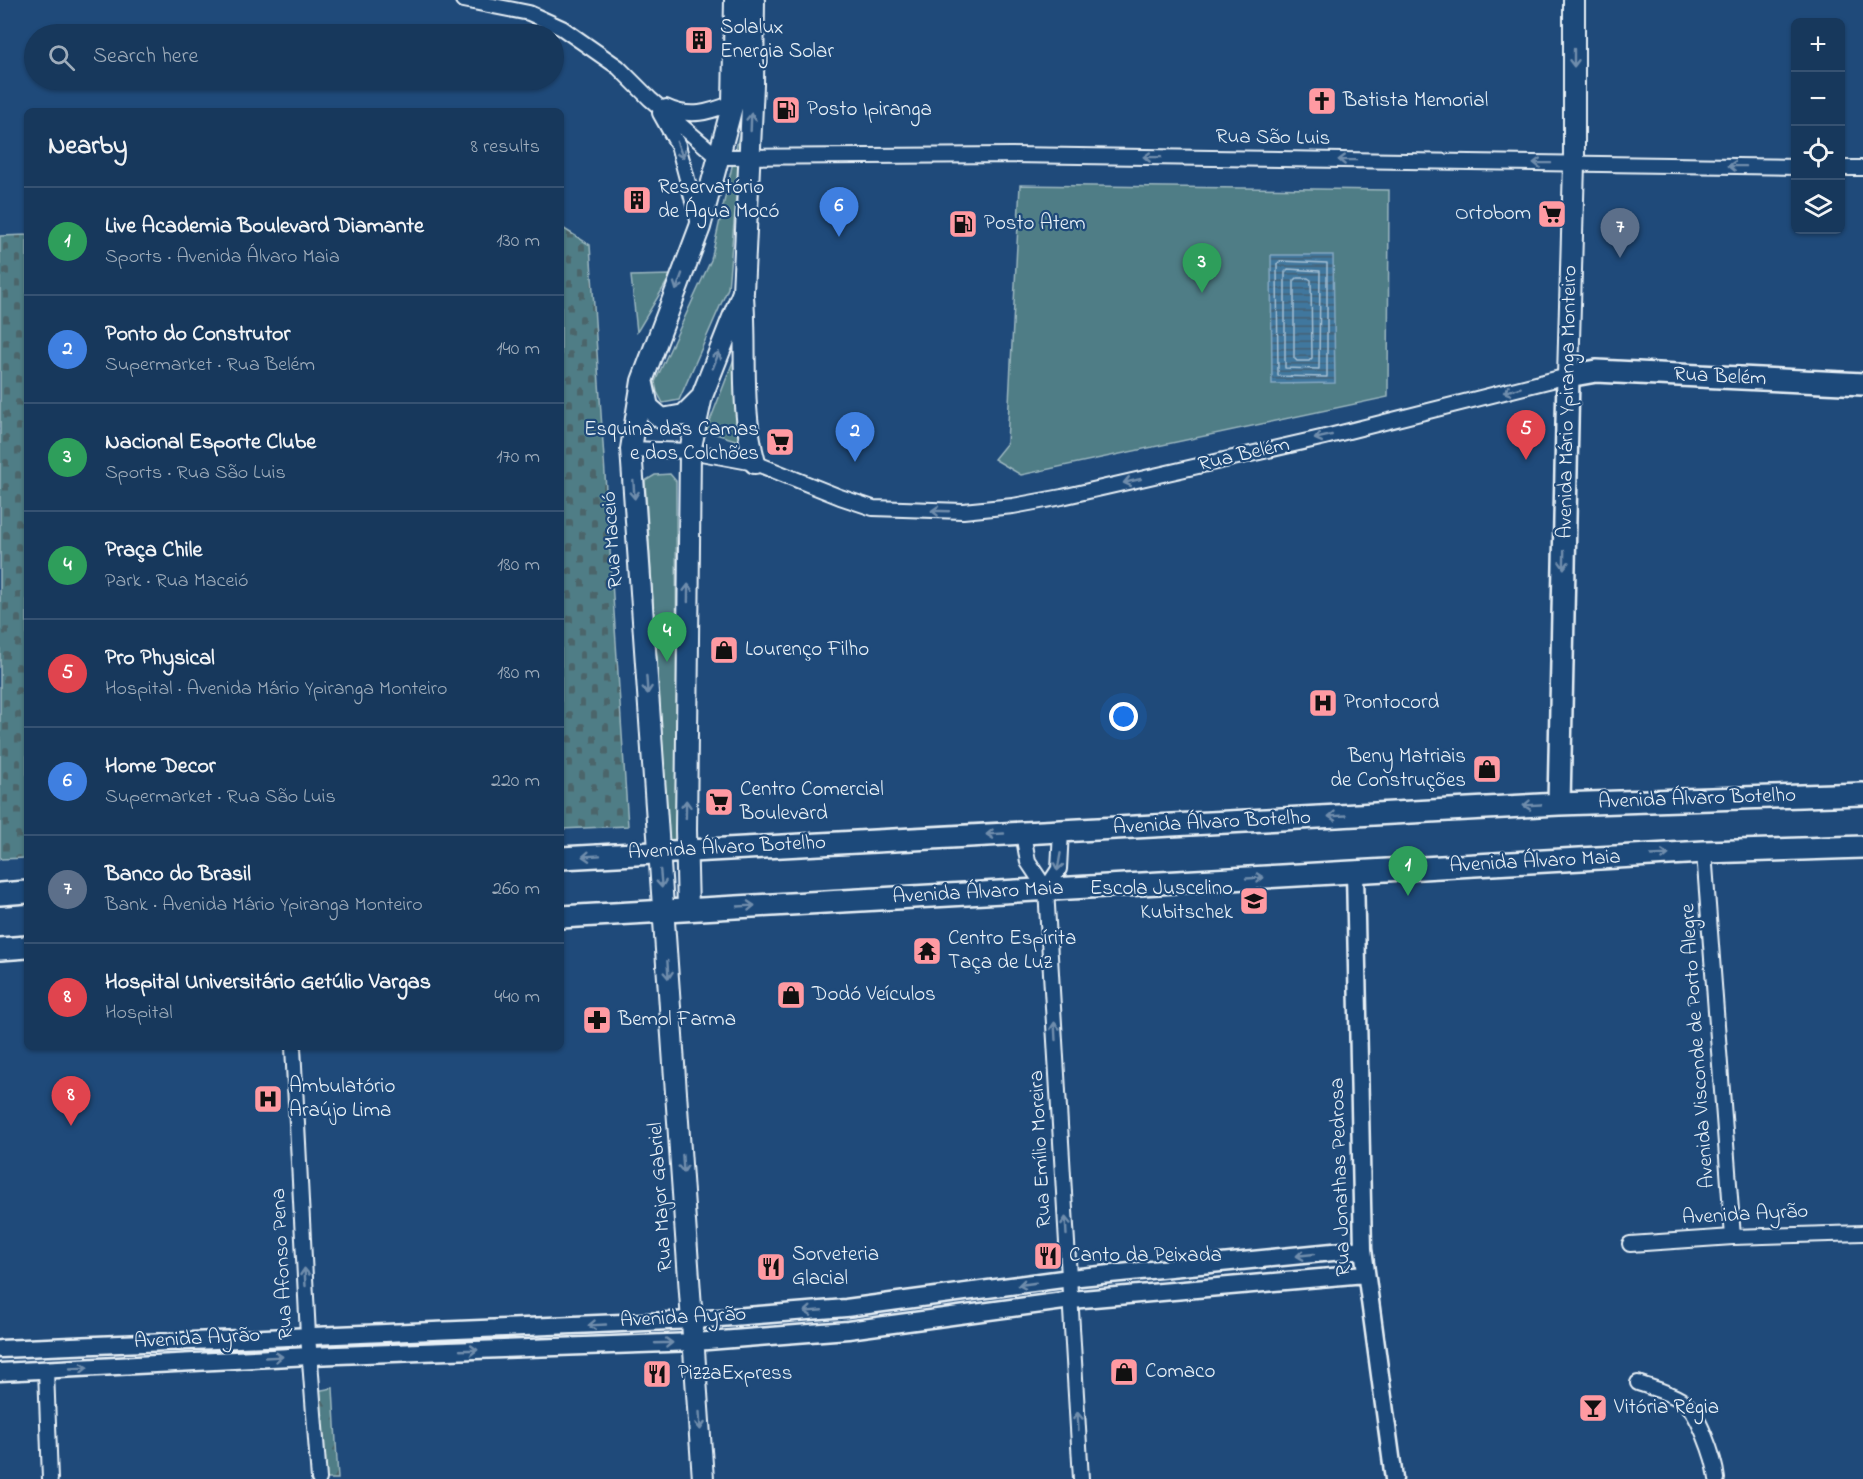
<!DOCTYPE html>
<html lang="en">
<head>
<meta charset="utf-8">
<style>
  :root { --surface:#17385c; --page:#244365; --text:#f1f3f6; --muted:#9eacbb; --line:#365272; --accent:#e797bd }
  body { margin:0; font-family:"Indie Flower",sans-serif; background:var(--page); color:var(--text) }
  .controls { position:absolute; right:18px; top:18px; display:grid; overflow:hidden; border-radius:9px; box-shadow:0 2px 4px #0004 }
  .controls button { width:54px; height:54px; display:grid; place-items:center; padding:0; border:0; border-bottom:2px solid var(--line); background:var(--surface); color:var(--text); font:30px sans-serif }
  .you { position:absolute; left:1124px; top:717px; width:21px; height:21px; margin:-15px; border:4px solid #fff; border-radius:50%; background:#1a73e8; box-shadow:0 0 0 9px #1a73e833 }
  .badge { display:grid; place-items:center; width:39px; height:39px; border-radius:50%; background:var(--accent); color:#fff; font-size:20px; font-weight:700 }
  .pin { position:absolute; translate:-50% -50px; filter:drop-shadow(0 2px 3px #0008) }
  .pin::after { content:''; position:absolute; top:32px; width:21px; height:18px; background:inherit; clip-path:polygon(0 0,100% 0,50% 100%) }
  .list { margin:0; padding:0; list-style:none }
  h2 { display:flex; justify-content:space-between; align-items:center; height:78px; margin:0; padding:0 24px; font-size:26px }
  h2 small { font-size:20px; font-weight:400; color:var(--muted) }
  .list li { display:grid; grid-template-columns:39px 1fr auto; gap:18px; align-items:center; box-sizing:border-box; height:108px; padding:0 24px; border-top:2px solid var(--line) }
  .list b { display:block; font-size:22px; white-space:nowrap }
  .list p { margin:0; font-size:20px; white-space:nowrap; color:var(--muted) }
  .list em { font-size:20px; font-style:normal; color:var(--muted) }
  .icon { flex:none; width:33px; height:33px; fill:none; stroke:currentColor; stroke-width:2; stroke-linecap:round; stroke-linejoin:round }
  .map { position:relative; flex:none; width:1863px; height:1479px; overflow:hidden }
  .search { position:absolute; background:var(--surface); box-shadow:0 2px 4px #0004; left:24px; top:24px; width:540px; height:66px; display:flex; align-items:center; gap:15px; box-sizing:border-box; padding:0 21px; border-radius:33px; color:var(--muted); font-size:22px }
  .panel { position:absolute; background:var(--surface); box-shadow:0 2px 4px #0004; left:24px; top:108px; width:540px; height:942px; border-radius:9px }
  .map>svg:first-child { display:block }
  .green { fill:#507d86; stroke:#9cb7bf; stroke-width:1.5 }
  .forest { fill:url(#forest-firs); stroke:#9cb7bf; stroke-width:1.5 }
  .cemetery { fill:url(#cemetery-stones); stroke:#9cb7bf; stroke-width:1.5 }
  .water { fill:url(#water-rules); stroke:#84a8c2; stroke-width:1.5 }
  .lines { fill:none; stroke-linecap:round; stroke-linejoin:round }
  .shore { stroke:#a5c0d4; stroke-width:1.5 }
  .minor-casing { stroke:#e8f1f8; stroke-width:18 }
  .tertiary-casing { stroke:#e8f1f8; stroke-width:21 }
  .secondary-casing { stroke:#e8f1f8; stroke-width:24 }
  .primary-casing { stroke:#e8f1f8; stroke-width:26 }
  .minor { stroke:#1f4a7a; stroke-width:14 }
  .tertiary { stroke:#1f4a7a; stroke-width:16 }
  .secondary { stroke:#1f4a7a; stroke-width:20 }
  .primary { stroke:#1f4a7a; stroke-width:21 }
  .oneway { stroke:#6f8dac }
  .labels { text-anchor:middle; dominant-baseline:central; stroke-width:4.5; stroke-linejoin:round; paint-order:stroke }
  .poi-label { font-size:21px; fill:#e8f1f8; stroke:#1f4a7a; text-anchor:start }
  .street-label { font-size:21px; fill:#e8f1f8; stroke:#1f4a7a }
</style>
</head>
<body>
<div class="map">
<svg width="1863" height="1479" viewBox="0 0 1863 1479">
  <defs>
    <pattern id="forest-firs" width="22" height="20" patternUnits="userSpaceOnUse" patternTransform="scale(1.5)"><rect width="22" height="20" fill="#507d86"/><path d="M5 1l3.5 6h-7zM16 11l3.5 6h-7z" fill="#4c656b"/></pattern>
    <pattern id="cemetery-stones" width="16" height="16" patternUnits="userSpaceOnUse" patternTransform="scale(1.5)"><rect width="16" height="16" fill="#507d86"/><path d="M2 7V4a2 2 0 0 1 4 0v3zM10 15v-3a2 2 0 0 1 4 0v3z" fill="#4c656b"/></pattern>
    <pattern id="water-rules" width="6" height="5" patternUnits="userSpaceOnUse" patternTransform="scale(1.5)"><rect width="6" height="5" fill="#41779e"/><path d="M0 2.5h6" fill="none" stroke="#446074"/></pattern>
  </defs>
  <rect width="100%" height="100%" fill="#1f4a7a"/>
  <filter id="ink" filterUnits="userSpaceOnUse"><feTurbulence type="fractalNoise" baseFrequency=".0167" numOctaves="2"/><feDisplacementMap in="SourceGraphic" scale="12" xChannelSelector="R" yChannelSelector="G"/><feConvolveMatrix kernelMatrix="1 2 1 2 8 2 1 2 1" color-interpolation-filters="sRGB"/></filter>
  <g filter="url(#ink)">
    <!-- green -->
    <path class="green" d="M 744,113 L 728,288 L 679,400 L 663,403 L 657,392 L 655,382 L 711,260 Z
      M 1020,185 L 1389,190 L 1388,397 L 1021,475 L 994,459 L 1007,443 Z
      M 671,275 L 637,332 L 631,276 Z
      M 739,346 L 742,442 L 706,431 Z
      M 670,474 L 676,481 L 677,843 L 669,843 L 645,481 L 655,475 Z"/>
    <!-- forest -->
    <path class="forest" d="M 333,1388 L 338,1479 L 323,1479 L 316,1391 Z"/>
    <!-- cemetery -->
    <path class="cemetery" d="M 561,227 L 590,245 L 628,826 L 561,829 Z
      M 27,235 L 27,858 L 0,859 L 0,236 Z"/>
    <!-- water -->
    <path class="water" d="M 1271,255 L 1333,255 L 1335,383 L 1272,384 Z"/>
    <g class="lines">
      <!-- shore -->
      <path class="shore" d="M 1280,261 L 1327,263 L 1327,377 L 1278,376 L 1277,264 Z
        M 1288,269 L 1320,271 L 1319,369 L 1285,368 L 1285,272 Z
        M 1297,278 L 1308,278 L 1311,280 L 1312,358 L 1309,361 L 1297,361 L 1294,358 L 1294,281 Z"/>
      <!-- minor casing -->
      <g class="minor-casing">
        <path id="minor" d="M 463,0 L 529,13 L 562,28 L 618,67 L 650,99 L 718,157 L 1012,155 L 1796,167
          M 666,107 C 691,119 709,112 733,103
          M 660,113 L 678,145 L 699,224
          M 1840,168 L 1863,168
          M 631,449 L 690,451 L 755,463 L 840,497 L 873,508 L 963,511 L 1013,506 L 1062,497 L 1325,437 L 1568,376
          M 1023,833 L 1028,862 L 1046,889 L 1081,1479
          M 1704,852 L 1733,1237
          M 1046,889 L 1059,869 L 1061,831
          M 293,1047 L 308,1335 L 319,1479
          M 1630,1244 L 1733,1237 L 1863,1233
          M 46,1370 L 50,1479
          M 1638,1383 C 1652,1388 1668,1392 1681,1400 C 1698,1409 1715,1460 1717,1479"/>
      </g>
      <!-- tertiary casing -->
      <g class="tertiary-casing">
        <path id="tertiary" d="M 1355,872 L 1363,1249 L 1394,1479
          M 0,1349 L 694,1320 L 846,1308 L 1070,1278 L 1363,1249
          M 0,1372 L 310,1356 L 695,1342 L 848,1330 L 1071,1300 L 1365,1274"/>
      </g>
      <!-- secondary casing -->
      <g class="secondary-casing">
        <path id="secondary" d="M 743,296 C 747,353 740,408 755,463
          M 1568,376 L 1574,164 L 1574,0
          M 643,384 L 648,407 L 662,419 L 684,415 L 702,397
          M 688,910 L 686,830 L 690,451 L 702,396 L 743,292 L 753,85 L 754,0
          M 703,1479 L 631,449 L 642,381 L 700,227 L 733,103 L 735,0"/>
      </g>
      <!-- primary casing -->
      <g class="primary-casing">
        <path id="primary" d="M 1559,804 L 1568,376 L 1596,371 L 1863,384
          M 561,858 L 1559,804 L 1863,794
          M 0,894 L 27,892
          M 561,917 L 1704,852 L 1863,847
          M 0,949 L 27,947"/>
      </g>
      <!-- minor -->
      <use href="#minor" class="minor"/>
      <!-- tertiary -->
      <use href="#tertiary" class="tertiary"/>
      <!-- secondary -->
      <use href="#secondary" class="secondary"/>
      <!-- primary -->
      <use href="#primary" class="primary"/>
    </g>
    <!-- one-way arrows -->
    <defs><path id="oneway-shaft" d="M-6 0H5M1.5-3L5.5 0L1.5 3" fill="none" stroke-width="1.6" stroke-linecap="round" stroke-linejoin="round" transform="scale(1.5)"/></defs>
    <g class="oneway">
      <use href="#oneway-shaft" transform="translate(1574 58) rotate(90)"/>
      <use href="#oneway-shaft" transform="translate(751 122) rotate(-88)"/>
      <use href="#oneway-shaft" transform="translate(680 150) rotate(69)"/>
      <use href="#oneway-shaft" transform="translate(1152 157) rotate(-179)"/>
      <use href="#oneway-shaft" transform="translate(1347 160) rotate(-179)"/>
      <use href="#oneway-shaft" transform="translate(1542 163) rotate(-179)"/>
      <use href="#oneway-shaft" transform="translate(1737 166) rotate(-179)"/>
      <use href="#oneway-shaft" transform="translate(679 282) rotate(110)"/>
      <use href="#oneway-shaft" transform="translate(716 360) rotate(-69)"/>
      <use href="#oneway-shaft" transform="translate(1512 390) rotate(165)"/>
      <use href="#oneway-shaft" transform="translate(1323 437) rotate(167)"/>
      <use href="#oneway-shaft" transform="translate(1132 481) rotate(167)"/>
      <use href="#oneway-shaft" transform="translate(634 490) rotate(86)"/>
      <use href="#oneway-shaft" transform="translate(940 511) rotate(-178)"/>
      <use href="#oneway-shaft" transform="translate(1564 560) rotate(91)"/>
      <use href="#oneway-shaft" transform="translate(688 593) rotate(-89)"/>
      <use href="#oneway-shaft" transform="translate(647 685) rotate(86)"/>
      <use href="#oneway-shaft" transform="translate(1532 805) rotate(177)"/>
      <use href="#oneway-shaft" transform="translate(686 809) rotate(-89)"/>
      <use href="#oneway-shaft" transform="translate(1337 816) rotate(177)"/>
      <use href="#oneway-shaft" transform="translate(995 834) rotate(177)"/>
      <use href="#oneway-shaft" transform="translate(1660 855) rotate(-3)"/>
      <use href="#oneway-shaft" transform="translate(591 856) rotate(176)"/>
      <use href="#oneway-shaft" transform="translate(1059 862) rotate(100)"/>
      <use href="#oneway-shaft" transform="translate(1255 878) rotate(-3)"/>
      <use href="#oneway-shaft" transform="translate(661 879) rotate(85)"/>
      <use href="#oneway-shaft" transform="translate(746 906) rotate(-3)"/>
      <use href="#oneway-shaft" transform="translate(668 970) rotate(86)"/>
      <use href="#oneway-shaft" transform="translate(1055 1031) rotate(-93)"/>
      <use href="#oneway-shaft" transform="translate(683 1164) rotate(86)"/>
      <use href="#oneway-shaft" transform="translate(1066 1226) rotate(-93)"/>
      <use href="#oneway-shaft" transform="translate(1305 1255) rotate(174)"/>
      <use href="#oneway-shaft" transform="translate(305 1277) rotate(-93)"/>
      <use href="#oneway-shaft" transform="translate(1027 1284) rotate(172)"/>
      <use href="#oneway-shaft" transform="translate(813 1311) rotate(175)"/>
      <use href="#oneway-shaft" transform="translate(597 1325) rotate(177)"/>
      <use href="#oneway-shaft" transform="translate(664 1343) rotate(-2)"/>
      <use href="#oneway-shaft" transform="translate(469 1350) rotate(-2)"/>
      <use href="#oneway-shaft" transform="translate(274 1357) rotate(-3)"/>
      <use href="#oneway-shaft" transform="translate(79 1368) rotate(-3)"/>
      <use href="#oneway-shaft" transform="translate(700 1421) rotate(87)"/>
      <use href="#oneway-shaft" transform="translate(1078 1421) rotate(-93)"/>
    </g>
  </g>
  <!-- icons -->
  <defs>
    <g id="building-square" transform="scale(1.5)"><rect x="-9" y="-9" width="18" height="18" rx="4" fill="#ff9aa2" stroke="#1f4a7a"/><path d="M-4-6H4V6H1V3H-1V6H-4ZM-2.5-4.3h1.7v1.8h-1.7ZM.8-4.3h1.7v1.8H.8ZM-2.5-1h1.7V.8h-1.7ZM.8-1h1.7V.8H.8Z" fill="#111"/></g>
    <g id="church-square" transform="scale(1.5)"><rect x="-9" y="-9" width="18" height="18" rx="4" fill="#ff9aa2" stroke="#1f4a7a"/><path d="M-1.2-6h2.4v3.5h3.3v2.4h-3.3V6h-2.4V-.1h-3.3v-2.4h3.3Z" fill="#111"/></g>
    <g id="fuel-square" transform="scale(1.5)"><rect x="-9" y="-9" width="18" height="18" rx="4" fill="#ff9aa2" stroke="#1f4a7a"/><path d="M-5.5-6h7V0h2V4h1.3V-2.5L3-4.5l.8-.8L6-3V5H2.5V1h-1V6h-7ZM-4.2-4.7v3.2H.2V-4.7Z" fill="#111"/></g>
    <g id="supermarket-square" transform="scale(1.5)"><rect x="-9" y="-9" width="18" height="18" rx="4" fill="#ff9aa2" stroke="#1f4a7a"/><path d="M-6-5.5h2.5l.6 2H6L4.5 2H-2.5L-4.4-4H-6ZM-1.5 3.2a1.3 1.3 0 1 0 .1 0ZM3 3.2a1.3 1.3 0 1 0 .1 0Z" fill="#111"/></g>
    <g id="shop-square" transform="scale(1.5)"><rect x="-9" y="-9" width="18" height="18" rx="4" fill="#ff9aa2" stroke="#1f4a7a"/><path d="M-5-2.5h2.3a2.7 3.5 0 0 1 5.4 0H5L5.5 6h-11ZM-1.5-2.5h3a1.5 2.3 0 0 0-3 0Z" fill="#111"/></g>
    <g id="hospital-square" transform="scale(1.5)"><rect x="-9" y="-9" width="18" height="18" rx="4" fill="#ff9aa2" stroke="#1f4a7a"/><path d="M-5-5h3v3.5h4V-5h3V5h-3V1.5h-4V5h-3Z" fill="#111"/></g>
    <g id="school-square" transform="scale(1.5)"><rect x="-9" y="-9" width="18" height="18" rx="4" fill="#ff9aa2" stroke="#1f4a7a"/><path d="M0-5L7-2L0 1L-7-2ZM-4 1L0 2.5L4 1V4Q0 6-4 4Z" fill="#111"/></g>
    <g id="temple-square" transform="scale(1.5)"><rect x="-9" y="-9" width="18" height="18" rx="4" fill="#ff9aa2" stroke="#1f4a7a"/><path d="M0-6L5-2H3V0L6.5 2.5H4V6H1.5V3h-3V6H-4V2.5H-6.5L-3 0V-2H-5Z" fill="#111"/></g>
    <g id="pharmacy-square" transform="scale(1.5)"><rect x="-9" y="-9" width="18" height="18" rx="4" fill="#ff9aa2" stroke="#1f4a7a"/><path d="M-2-6h4v4h4v4h-4v4h-4v-4h-4v-4h4Z" fill="#111"/></g>
    <g id="restaurant-square" transform="scale(1.5)"><rect x="-9" y="-9" width="18" height="18" rx="4" fill="#ff9aa2" stroke="#1f4a7a"/><path d="M-5-6h1v4h1v-4h1v4h1v-4h1v5L-1.5 .5V6h-2V.5L-5-1ZM5-6V6H3V1.5H1.5Q1.5-4 5-6Z" fill="#111"/></g>
    <g id="bar-square" transform="scale(1.5)"><rect x="-9" y="-9" width="18" height="18" rx="4" fill="#ff9aa2" stroke="#1f4a7a"/><path d="M-6-5H6L.8 .8V4.5H3.5V6h-7V4.5H-.8V.8Z" fill="#111"/></g>
  </defs>
  <g fill-rule="evenodd">
    <use href="#building-square" x="699" y="40"/>
    <use href="#church-square" x="1322" y="101"/>
    <use href="#fuel-square" x="786" y="110"/>
    <use href="#building-square" x="637" y="200"/>
    <use href="#supermarket-square" x="1552" y="214"/>
    <use href="#fuel-square" x="963" y="224"/>
    <use href="#supermarket-square" x="780" y="442"/>
    <use href="#shop-square" x="724" y="650"/>
    <use href="#hospital-square" x="1323" y="703"/>
    <use href="#shop-square" x="1487" y="769"/>
    <use href="#supermarket-square" x="719" y="802"/>
    <use href="#school-square" x="1254" y="901"/>
    <use href="#temple-square" x="927" y="951"/>
    <use href="#shop-square" x="791" y="995"/>
    <use href="#pharmacy-square" x="597" y="1020"/>
    <use href="#hospital-square" x="268" y="1099"/>
    <use href="#restaurant-square" x="1048" y="1256"/>
    <use href="#restaurant-square" x="771" y="1267"/>
    <use href="#shop-square" x="1124" y="1372"/>
    <use href="#restaurant-square" x="657" y="1374"/>
    <use href="#bar-square" x="1593" y="1408"/>
  </g>
  <g class="labels">
    <!-- poi labels -->
    <g class="poi-label">
      <text x="720" y="28">Solalux<tspan x="720" dy="24">Energia Solar</tspan></text>
      <text x="1343" y="101">Batista Memorial</text>
      <text x="807" y="110">Posto Ipiranga</text>
      <text x="658" y="188">Reservatório<tspan x="658" dy="24">de Água Mocó</tspan></text>
      <text x="1531" y="214" text-anchor="end">Ortobom</text>
      <text x="984" y="224">Posto Atem</text>
      <text x="759" y="430" text-anchor="end">Esquina das Camas<tspan x="759" dy="24">e dos Colchões</tspan></text>
      <text x="745" y="650">Lourenço Filho</text>
      <text x="1344" y="703">Prontocord</text>
      <text x="1466" y="757" text-anchor="end">Beny Matriais<tspan x="1466" dy="24">de Construções</tspan></text>
      <text x="740" y="790">Centro Comercial<tspan x="740" dy="24">Boulevard</tspan></text>
      <text x="1233" y="889" text-anchor="end">Escola Juscelino<tspan x="1233" dy="24">Kubitschek</tspan></text>
      <text x="948" y="939">Centro Espírita<tspan x="948" dy="24">Taça de Luz</tspan></text>
      <text x="812" y="995">Dodó Veículos</text>
      <text x="618" y="1020">Bemol Farma</text>
      <text x="289" y="1087">Ambulatório<tspan x="289" dy="24">Araújo Lima</tspan></text>
      <text x="792" y="1255">Sorveteria<tspan x="792" dy="24">Glacial</tspan></text>
      <text x="1069" y="1256">Canto da Peixada</text>
      <text x="1145" y="1372">Comaco</text>
      <text x="678" y="1374">PizzaExpress</text>
      <text x="1614" y="1408">Vitória Régia</text>
    </g>
    <!-- street labels -->
    <g class="street-label">
      <text transform="translate(1273 138) rotate(1)">Rua São Luis</text>
      <text transform="translate(1720 377) rotate(3)">Rua Belém</text>
      <text transform="translate(1568 402) rotate(-89)">Avenida Mário Ypiranga Monteiro</text>
      <text transform="translate(1244 455) rotate(-13)">Rua Belém</text>
      <text transform="translate(613 540) rotate(-94)">Rua Maceió</text>
      <text transform="translate(1697 799) rotate(-2)">Avenida Álvaro Botelho</text>
      <text transform="translate(1212 823) rotate(-3)">Avenida Álvaro Botelho</text>
      <text transform="translate(727 848) rotate(-3)">Avenida Álvaro Botelho</text>
      <text transform="translate(1535 862) rotate(-3)">Avenida Álvaro Maia</text>
      <text transform="translate(978 893) rotate(-3)">Avenida Álvaro Maia</text>
      <text transform="translate(1698 1046) rotate(-94)">Avenida Visconde de Porto Alegre</text>
      <text transform="translate(1041 1149) rotate(-93)">Rua Emílio Moreira</text>
      <text transform="translate(1341 1177) rotate(-92)">Rua Jonathas Pedrosa</text>
      <text transform="translate(661 1197) rotate(-94)">Rua Major Gabriel</text>
      <text transform="translate(1745 1215) rotate(-3)">Avenida Ayrão</text>
      <text transform="translate(283 1264) rotate(-93)">Rua Afonso Pena</text>
      <text transform="translate(683 1318) rotate(-3)">Avenida Ayrão</text>
      <text transform="translate(197 1339) rotate(-3)">Avenida Ayrão</text>
    </g>
  </g>
</svg>
<div class="controls">
<button>+</button>
<button>−</button>
<button><svg class="icon" aria-label="locate" viewBox="0 0 24 24"><circle cx="12" cy="12" r="6"/><path d="M12 2v4M12 18v4M2 12h4M18 12h4"/></svg></button>
<button><svg class="icon" aria-label="layers" viewBox="0 0 24 24"><path d="M12 4l9 5-9 5-9-5zM3 14l9 5 9-5"/></svg></button>
</div>
<div class="you"></div>
<div class="pin badge" style="left:1408px;top:896px;background:#2e9e5b">1</div>
<div class="pin badge" style="left:855px;top:462px;background:#3f7fe0">2</div>
<div class="pin badge" style="left:1202px;top:293px;background:#2e9e5b">3</div>
<div class="pin badge" style="left:667px;top:662px;background:#2e9e5b">4</div>
<div class="pin badge" style="left:1526px;top:460px;background:#e0444e">5</div>
<div class="pin badge" style="left:839px;top:237px;background:#3f7fe0">6</div>
<div class="pin badge" style="left:1620px;top:258px;background:#5c6f8a">7</div>
<div class="pin badge" style="left:71px;top:1126px;background:#e0444e">8</div>
<div class="search"><svg class="icon" aria-label="search" viewBox="0 0 24 24"><circle cx="10" cy="10" r="6"/><path d="M15 15l6 6"/></svg>Search here</div>
<section class="panel">
<h2>Nearby<small>8 results</small></h2>
<ul class="list">
<li><span class="badge" style="background:#2e9e5b">1</span><div><b>Live Academia Boulevard Diamante</b><p>Sports · Avenida Álvaro Maia</p></div><em>130 m</em></li>
<li><span class="badge" style="background:#3f7fe0">2</span><div><b>Ponto do Construtor</b><p>Supermarket · Rua Belém</p></div><em>140 m</em></li>
<li><span class="badge" style="background:#2e9e5b">3</span><div><b>Nacional Esporte Clube</b><p>Sports · Rua São Luis</p></div><em>170 m</em></li>
<li><span class="badge" style="background:#2e9e5b">4</span><div><b>Praça Chile</b><p>Park · Rua Maceió</p></div><em>180 m</em></li>
<li><span class="badge" style="background:#e0444e">5</span><div><b>Pro Physical</b><p>Hospital · Avenida Mário Ypiranga Monteiro</p></div><em>180 m</em></li>
<li><span class="badge" style="background:#3f7fe0">6</span><div><b>Home Decor</b><p>Supermarket · Rua São Luis</p></div><em>220 m</em></li>
<li><span class="badge" style="background:#5c6f8a">7</span><div><b>Banco do Brasil</b><p>Bank · Avenida Mário Ypiranga Monteiro</p></div><em>260 m</em></li>
<li><span class="badge" style="background:#e0444e">8</span><div><b>Hospital Universitário Getúlio Vargas</b><p>Hospital</p></div><em>440 m</em></li>
</ul>
</section>
</div>
</body>
</html>
